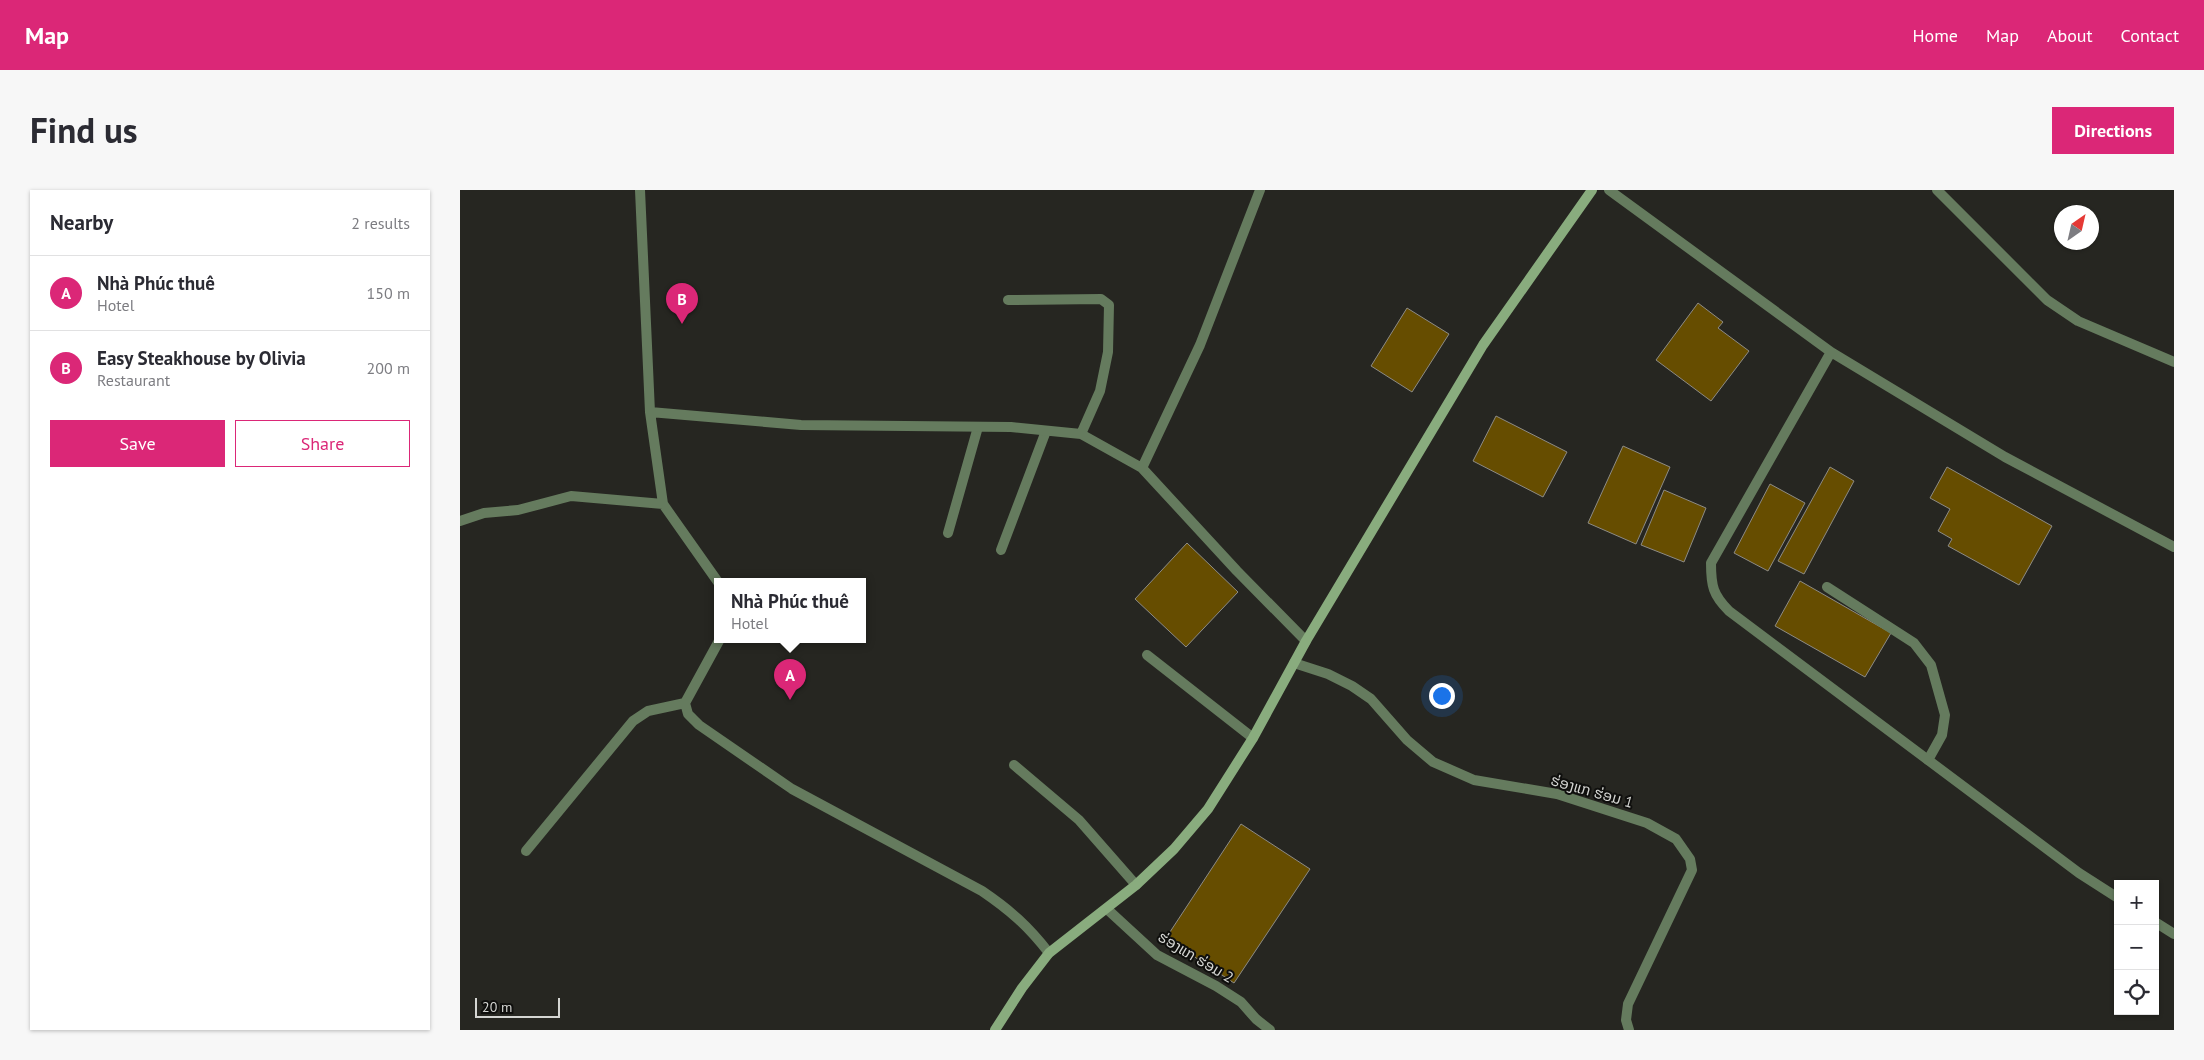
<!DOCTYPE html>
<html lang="en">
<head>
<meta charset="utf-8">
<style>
  :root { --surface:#fff; --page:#f7f7f7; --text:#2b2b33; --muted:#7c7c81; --line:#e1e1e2; --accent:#db2777 }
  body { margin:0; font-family:"PT Sans","Noto Sans Lao",sans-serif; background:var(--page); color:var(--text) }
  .controls { position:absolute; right:15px; bottom:15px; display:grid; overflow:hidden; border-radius:0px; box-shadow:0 1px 4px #0004 }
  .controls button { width:45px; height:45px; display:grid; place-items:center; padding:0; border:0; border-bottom:1px solid var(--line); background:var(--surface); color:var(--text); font:25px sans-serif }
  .compass { position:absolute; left:1594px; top:15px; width:45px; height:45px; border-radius:50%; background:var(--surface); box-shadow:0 1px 4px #0004; rotate:34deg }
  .scale { position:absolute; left:15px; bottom:12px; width:85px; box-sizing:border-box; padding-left:5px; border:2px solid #d4d5d2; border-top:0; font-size:14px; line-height:18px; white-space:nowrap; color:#d4d5d2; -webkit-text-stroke:4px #0f0f0d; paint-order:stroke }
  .you { position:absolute; left:981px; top:505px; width:18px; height:18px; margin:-12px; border:4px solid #fff; border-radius:50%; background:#1a73e8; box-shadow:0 0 0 8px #1a73e833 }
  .badge { display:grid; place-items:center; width:32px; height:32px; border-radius:50%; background:var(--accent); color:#fff; font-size:16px; font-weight:700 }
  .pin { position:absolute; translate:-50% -41px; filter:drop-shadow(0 1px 2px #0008) }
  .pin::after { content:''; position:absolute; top:26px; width:18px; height:15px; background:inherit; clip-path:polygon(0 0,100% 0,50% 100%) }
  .popup { position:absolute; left:254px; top:388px; width:152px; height:65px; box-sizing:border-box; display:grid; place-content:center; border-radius:0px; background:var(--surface); filter:drop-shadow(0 1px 4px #0005); font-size:16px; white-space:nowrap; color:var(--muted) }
  .popup b { font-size:19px; color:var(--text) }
  .popup::after { content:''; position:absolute; left:50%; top:100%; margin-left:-10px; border:10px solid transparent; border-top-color:var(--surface) }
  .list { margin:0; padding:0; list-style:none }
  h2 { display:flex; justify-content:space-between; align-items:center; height:65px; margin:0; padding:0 20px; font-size:21px }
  h2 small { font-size:16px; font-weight:400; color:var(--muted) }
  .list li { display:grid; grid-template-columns:32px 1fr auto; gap:15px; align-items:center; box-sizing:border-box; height:75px; padding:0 20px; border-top:1px solid var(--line) }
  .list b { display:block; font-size:19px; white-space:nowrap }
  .list p { margin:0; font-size:16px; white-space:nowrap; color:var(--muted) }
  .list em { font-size:16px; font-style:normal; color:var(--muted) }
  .actions { display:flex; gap:10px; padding:15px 20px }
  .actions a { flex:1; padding:11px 0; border:1px solid var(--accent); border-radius:0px; text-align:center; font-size:18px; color:var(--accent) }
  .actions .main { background:var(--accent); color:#fff }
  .icon { flex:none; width:28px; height:28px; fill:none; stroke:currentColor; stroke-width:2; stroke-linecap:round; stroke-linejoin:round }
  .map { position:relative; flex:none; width:1714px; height:840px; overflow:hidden; border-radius:0px }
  header { display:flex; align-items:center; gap:30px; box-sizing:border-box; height:70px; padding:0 25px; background:var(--accent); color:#fff }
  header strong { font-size:24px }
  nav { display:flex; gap:28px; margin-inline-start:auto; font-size:18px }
  .intro { display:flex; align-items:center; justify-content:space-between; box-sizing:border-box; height:120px; padding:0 30px }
  h1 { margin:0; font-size:35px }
  .button { padding:12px 22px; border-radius:0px; background:var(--accent); color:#fff; font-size:18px; font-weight:700 }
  main { display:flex; gap:30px; padding:0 30px }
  aside { flex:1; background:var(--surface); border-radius:0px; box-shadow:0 1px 4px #0004 }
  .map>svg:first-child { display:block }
  .building { fill:#664d00; stroke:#8d8b85 }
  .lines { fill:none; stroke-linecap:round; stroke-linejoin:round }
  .lane { stroke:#657b5e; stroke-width:10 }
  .street { stroke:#657b5e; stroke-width:10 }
  .secondary { stroke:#89ac7e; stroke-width:10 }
  .labels { text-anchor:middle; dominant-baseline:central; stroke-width:4; stroke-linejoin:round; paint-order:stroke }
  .street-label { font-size:15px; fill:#d4d5d2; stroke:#0f0f0d }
</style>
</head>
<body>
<header>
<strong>Map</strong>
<nav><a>Home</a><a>Map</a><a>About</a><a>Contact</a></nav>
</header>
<div class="intro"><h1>Find us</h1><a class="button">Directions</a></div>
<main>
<aside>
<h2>Nearby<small>2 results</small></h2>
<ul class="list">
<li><span class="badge">A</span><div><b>Nhà Phúc thuê</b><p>Hotel</p></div><em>150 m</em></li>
<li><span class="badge">B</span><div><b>Easy Steakhouse by Olivia</b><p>Restaurant</p></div><em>200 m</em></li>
</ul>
<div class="actions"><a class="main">Save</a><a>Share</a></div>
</aside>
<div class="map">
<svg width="1714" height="840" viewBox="0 0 1714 840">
  <rect width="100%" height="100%" fill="#262621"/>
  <!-- building -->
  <path class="building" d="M 1238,113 L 1263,132 L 1258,138 L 1289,161 L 1251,211 L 1196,170 Z
    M 947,118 L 989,144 L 952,202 L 911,176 Z
    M 1036,226 L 1107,262 L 1083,307 L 1013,271 Z
    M 1163,256 L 1210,277 L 1176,354 L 1128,333 Z
    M 1370,277 L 1394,291 L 1344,384 L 1318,371 Z
    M 1487,277 L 1592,336 L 1559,395 L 1488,356 L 1492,349 L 1478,341 L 1490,319 L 1470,308 Z
    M 1310,294 L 1345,313 L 1308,381 L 1274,363 Z
    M 1204,300 L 1246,318 L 1224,372 L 1181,355 Z
    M 727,353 L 778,402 L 726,457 L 675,409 Z
    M 1340,391 L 1431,443 L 1405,487 L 1315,436 Z
    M 781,634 L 850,679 L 774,793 L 706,748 Z"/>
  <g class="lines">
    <!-- lane -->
    <path class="lane" d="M 488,343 L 518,237
      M 541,360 L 586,241
      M 1367,397 L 1454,453 L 1471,475 L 1485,525 L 1482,545 L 1468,570"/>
    <!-- street -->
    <path class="street" d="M 180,0 L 190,222 L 203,314 L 258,392
      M 1149,0 L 1371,162 L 1545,267 L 1714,357
      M 1477,0 L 1587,110 L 1618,131 L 1714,172
      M 548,110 L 641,109 L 649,115 L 648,162 L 640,201 L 621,244
      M 1371,162 L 1251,373 C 1251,396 1253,405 1269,421 L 1619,683 L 1658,708
      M 190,222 L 341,235 L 551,237 L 621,244 L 682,278 L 777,381 L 846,451
      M 682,278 L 740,155 L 800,0
      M 0,331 L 24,323 L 58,320 L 111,306 L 203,314
      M 260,449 L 225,513 L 228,524 L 239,535 L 332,599 L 522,701 C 550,720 568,736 589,763
      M 687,465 L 793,548
      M 834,473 L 868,484 L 892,496 L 911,509 L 947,550 L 973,572 L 1014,590 L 1097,604 L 1187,633 L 1216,649 L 1230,669 L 1232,680 L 1168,814 L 1166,830 L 1169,840
      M 554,575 L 619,630 L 676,695
      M 66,661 L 173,531 L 188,521 L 225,513
      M 647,719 L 697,765 L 756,796 L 781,812 L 796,829 L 810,840
      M 1695,732 L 1714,744"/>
    <!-- secondary -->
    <path class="secondary" d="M 535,840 L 562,798 L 589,763 L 676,695 L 714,659 L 748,619 L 793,548 L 846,451 L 1023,155 L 1132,0"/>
  </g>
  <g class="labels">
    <!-- street labels -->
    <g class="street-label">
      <text transform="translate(1132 601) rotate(16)">ຮ່ອງແກ ຮ່ອມ 1</text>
      <text transform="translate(736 767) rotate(31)">ຮ່ອງແກ ຮ່ອມ 2</text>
    </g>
  </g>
</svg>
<div class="controls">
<button>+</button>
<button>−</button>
<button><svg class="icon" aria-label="locate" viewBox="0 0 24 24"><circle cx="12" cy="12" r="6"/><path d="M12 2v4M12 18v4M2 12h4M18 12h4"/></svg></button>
</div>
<svg class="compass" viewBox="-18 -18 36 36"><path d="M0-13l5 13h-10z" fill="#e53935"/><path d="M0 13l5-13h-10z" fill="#7c7c81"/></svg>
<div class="scale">20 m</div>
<div class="you"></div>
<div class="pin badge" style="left:330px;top:510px">A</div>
<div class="popup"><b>Nhà Phúc thuê</b>Hotel</div>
<div class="pin badge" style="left:222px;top:134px">B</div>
</div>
</main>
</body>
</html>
